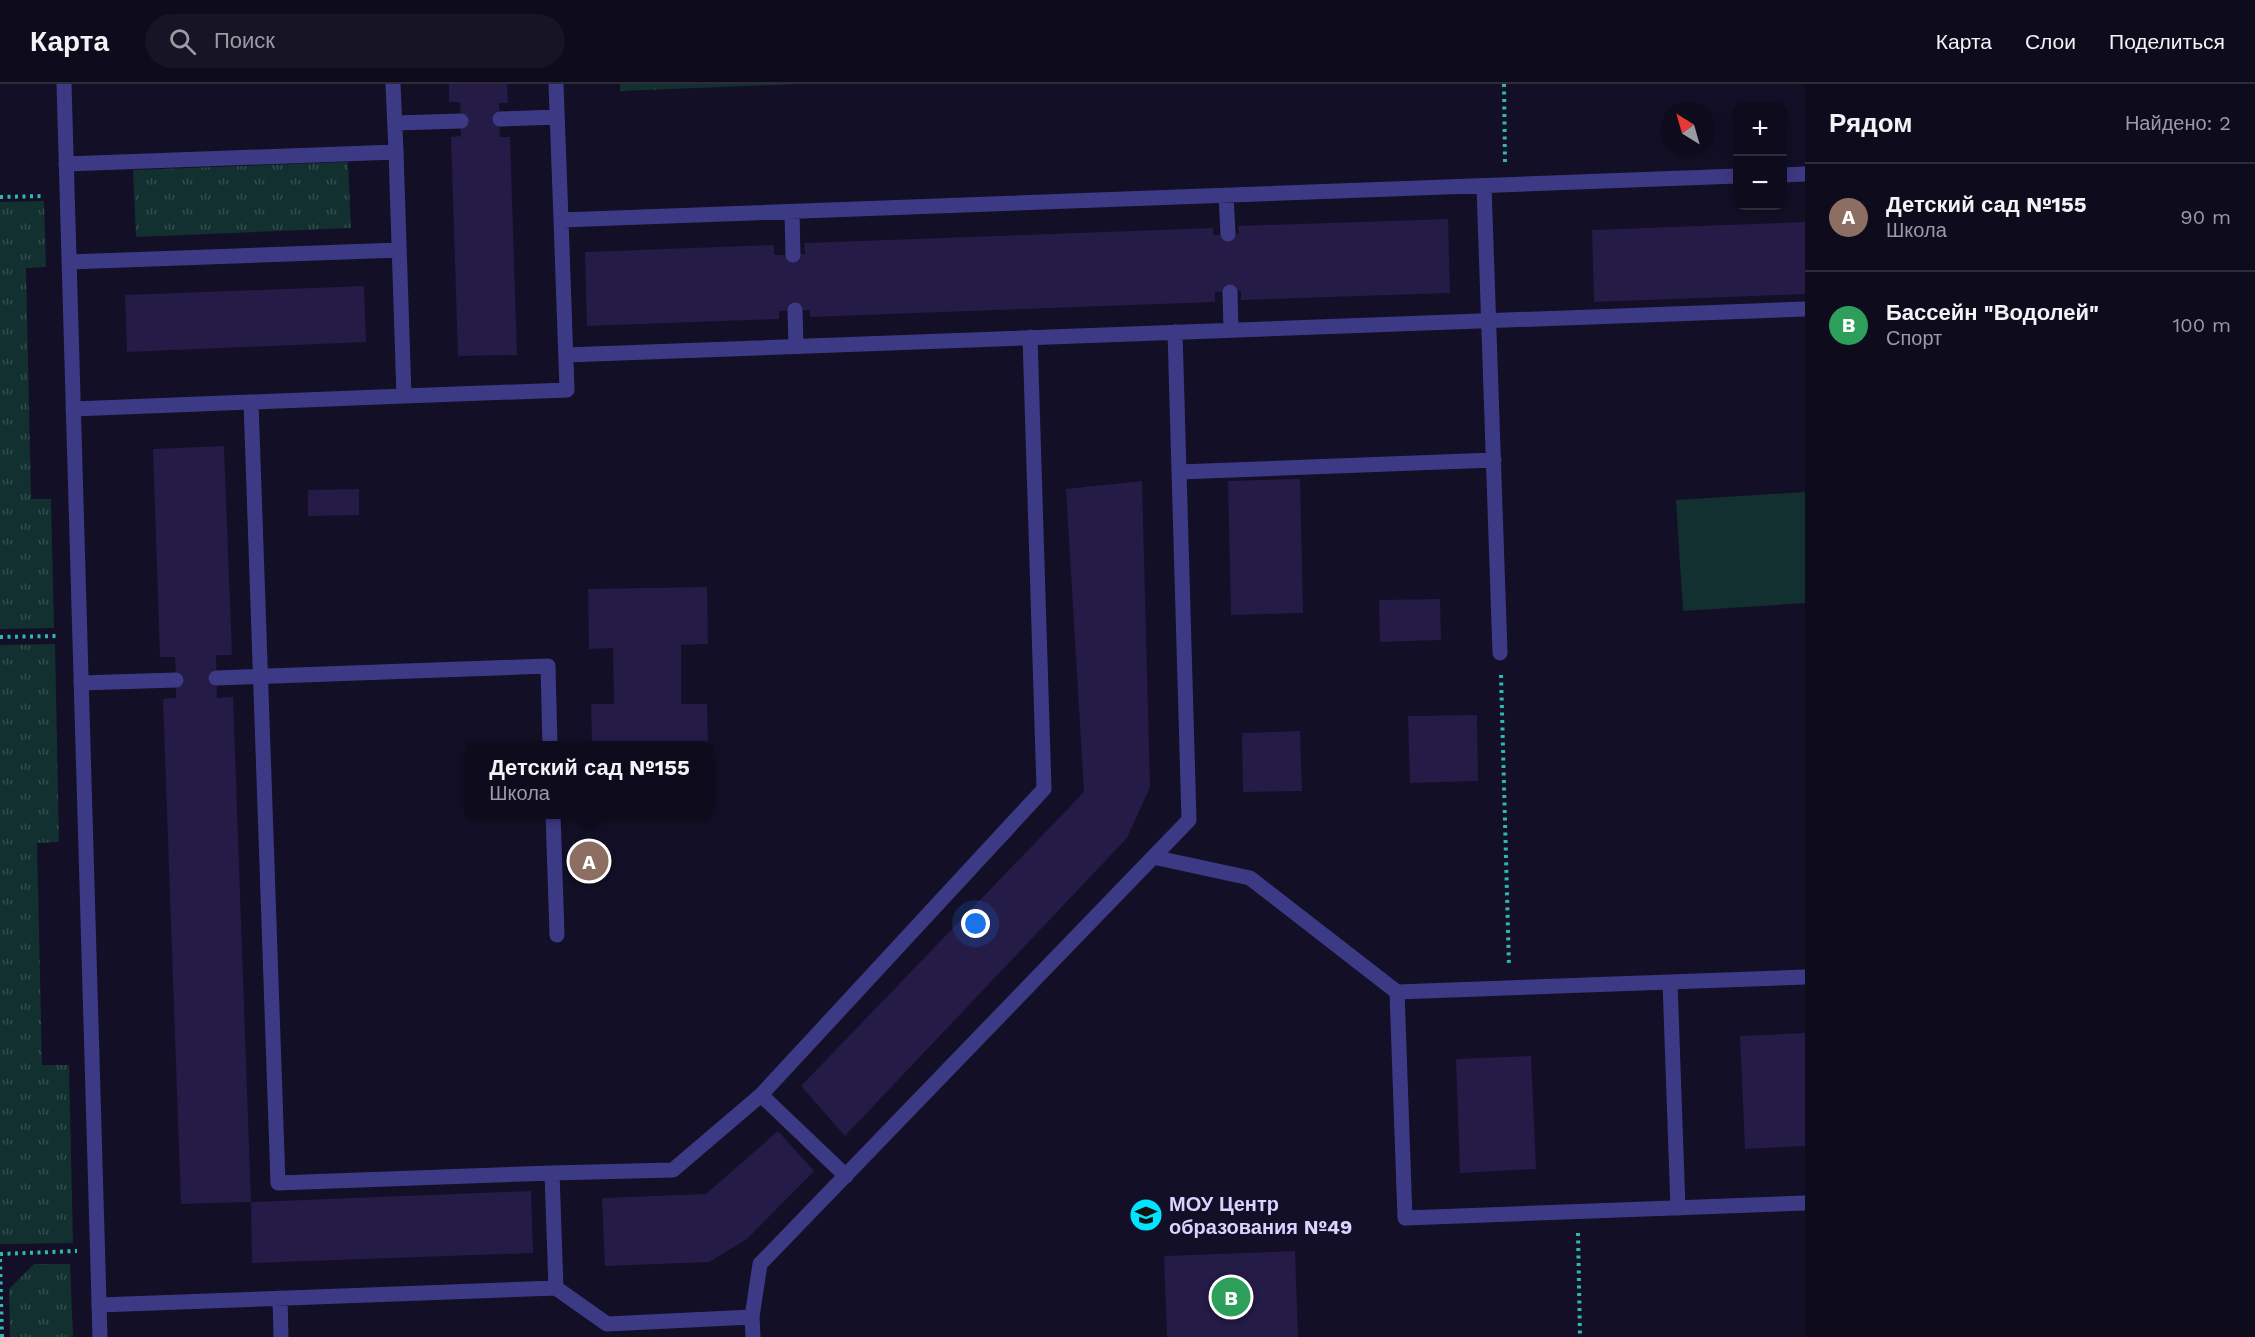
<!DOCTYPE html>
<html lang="ru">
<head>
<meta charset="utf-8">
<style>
  :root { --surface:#0e0b1c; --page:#171425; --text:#f1f3f6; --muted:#9b9ba3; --line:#2e2b3b; --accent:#00e5ff }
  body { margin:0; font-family:"Work Sans",sans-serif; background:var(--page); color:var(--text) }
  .controls { position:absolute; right:18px; top:18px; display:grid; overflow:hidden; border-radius:12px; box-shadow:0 3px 15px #0003 }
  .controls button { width:54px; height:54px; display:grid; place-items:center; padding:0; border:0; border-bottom:2px solid var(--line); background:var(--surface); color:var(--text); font:30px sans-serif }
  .compass { position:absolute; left:1661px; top:18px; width:54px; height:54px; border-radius:50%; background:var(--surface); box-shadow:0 3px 15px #0003; rotate:323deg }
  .you { position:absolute; left:976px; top:840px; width:21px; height:21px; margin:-15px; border:4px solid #fff; border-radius:50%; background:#1a73e8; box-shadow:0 0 0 9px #1a73e833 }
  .badge { display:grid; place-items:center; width:39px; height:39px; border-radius:50%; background:var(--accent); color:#fff; font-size:20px; font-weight:700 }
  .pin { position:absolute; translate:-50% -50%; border:3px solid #fff; box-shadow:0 2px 6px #0006 }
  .popup { position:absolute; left:465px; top:657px; width:249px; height:78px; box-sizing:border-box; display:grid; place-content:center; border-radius:12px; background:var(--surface); filter:drop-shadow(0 2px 4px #0005); font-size:20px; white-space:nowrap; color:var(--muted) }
  .popup b { font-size:22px; color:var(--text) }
  .popup::after { content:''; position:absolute; left:50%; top:100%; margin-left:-12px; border:12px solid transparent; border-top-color:var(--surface) }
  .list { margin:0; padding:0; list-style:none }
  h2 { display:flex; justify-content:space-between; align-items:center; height:78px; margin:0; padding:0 24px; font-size:26px }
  h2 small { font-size:20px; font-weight:400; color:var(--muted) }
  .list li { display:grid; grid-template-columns:39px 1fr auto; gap:18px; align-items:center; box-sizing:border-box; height:108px; padding:0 24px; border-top:2px solid var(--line) }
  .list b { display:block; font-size:22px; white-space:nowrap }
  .list p { margin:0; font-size:20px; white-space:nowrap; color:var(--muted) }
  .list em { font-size:20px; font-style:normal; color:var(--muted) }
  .icon { flex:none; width:33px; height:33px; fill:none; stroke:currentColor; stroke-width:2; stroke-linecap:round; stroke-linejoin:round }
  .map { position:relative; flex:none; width:1805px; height:1253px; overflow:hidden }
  header { display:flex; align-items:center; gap:36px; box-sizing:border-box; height:84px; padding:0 30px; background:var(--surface); border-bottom:2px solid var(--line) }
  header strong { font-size:28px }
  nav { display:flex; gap:33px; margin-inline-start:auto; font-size:21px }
  .search { width:420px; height:54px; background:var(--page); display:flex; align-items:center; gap:15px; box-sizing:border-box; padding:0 21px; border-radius:33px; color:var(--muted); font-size:22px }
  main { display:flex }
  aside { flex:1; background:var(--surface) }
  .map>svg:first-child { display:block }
  .grass { fill:url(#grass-tufts) }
  .pitch { fill:#12302f }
  .building { fill:#241b47 }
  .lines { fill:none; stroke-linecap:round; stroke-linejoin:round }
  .path { stroke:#2fb8b0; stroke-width:4; stroke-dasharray:3 4.5; stroke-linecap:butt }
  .service { stroke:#3d3a85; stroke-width:15 }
  .minor { stroke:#3d3a85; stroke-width:15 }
  .labels { text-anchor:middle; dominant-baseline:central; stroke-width:4.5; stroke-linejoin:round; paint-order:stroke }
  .poi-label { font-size:20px; font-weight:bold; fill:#d9d4ff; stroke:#130f26; text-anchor:start }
</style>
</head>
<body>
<header>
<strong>Карта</strong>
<div class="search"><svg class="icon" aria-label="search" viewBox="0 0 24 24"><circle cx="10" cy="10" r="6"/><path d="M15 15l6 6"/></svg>Поиск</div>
<nav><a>Карта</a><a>Слои</a><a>Поделиться</a></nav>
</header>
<main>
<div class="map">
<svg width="1805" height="1253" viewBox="0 0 1805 1253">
  <defs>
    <pattern id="grass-tufts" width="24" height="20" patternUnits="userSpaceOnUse" patternTransform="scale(1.5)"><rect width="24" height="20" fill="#12302f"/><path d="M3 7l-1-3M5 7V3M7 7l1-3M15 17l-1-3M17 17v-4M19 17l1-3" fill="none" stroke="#344d4e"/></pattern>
  </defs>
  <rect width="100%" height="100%" fill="#130f26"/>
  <!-- grass -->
  <path class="grass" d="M 620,0 L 798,0 L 620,7 Z
    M 348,78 L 351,144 L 136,153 L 133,86 Z
    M 44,117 L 46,183 L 26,184 L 31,415 L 51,415 L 54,544 L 0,545 L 0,118 Z
    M 55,560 L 59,758 L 37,759 L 42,981 L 69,981 L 73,1159 L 0,1160 L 0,561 Z
    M 34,1180 L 70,1180 L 73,1253 L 10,1253 L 9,1205 Z"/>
  <!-- pitch -->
  <path class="pitch" d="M 1805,408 L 1805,519 L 1683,527 L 1676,416 Z"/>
  <!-- building -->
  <path class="building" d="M 449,0 L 507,0 L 508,19 L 499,19 L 500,53 L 510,53 L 517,271 L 458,272 L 451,53 L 461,52 L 460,18 L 449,18 Z
    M 1448,135 L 1450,209 L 1241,216 L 1241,207 L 1215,208 L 1215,218 L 810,233 L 810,226 L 795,226 L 779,227 L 779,235 L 587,242 L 585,168 L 774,161 L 774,171 L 793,171 L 805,170 L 804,159 L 1213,144 L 1213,151 L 1239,150 L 1238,142 Z
    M 1805,138 L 1805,210 L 1594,218 L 1592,146 Z
    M 364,202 L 366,258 L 127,268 L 125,211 Z
    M 224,362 L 232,571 L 216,571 L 217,614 L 233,613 L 251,1118 L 181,1120 L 163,615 L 176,614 L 176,596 L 175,573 L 160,573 L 153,365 Z
    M 1300,395 L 1303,529 L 1231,531 L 1228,397 Z
    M 1142,397 L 1150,703 L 1127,754 L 845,1052 L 801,1002 L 1084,708 L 1066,405 Z
    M 359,405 L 359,431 L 308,432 L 308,406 Z
    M 707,503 L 708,560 L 681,561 L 681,620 L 707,620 L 708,662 L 592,662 L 591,620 L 614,620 L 613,564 L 589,565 L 588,505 Z
    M 1440,515 L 1441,556 L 1380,558 L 1379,516 Z
    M 1477,631 L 1478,697 L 1410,699 L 1408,632 Z
    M 1300,647 L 1302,707 L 1243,708 L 1242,649 Z
    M 1805,949 L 1805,1062 L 1745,1065 L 1740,952 Z
    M 1531,972 L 1536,1085 L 1460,1089 L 1456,975 Z
    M 778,1047 L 814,1087 L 747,1155 L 709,1178 L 605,1182 L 602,1114 L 706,1110 Z
    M 531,1107 L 533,1169 L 252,1179 L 251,1118 Z
    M 1295,1167 L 1298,1253 L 1167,1253 L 1164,1172 Z"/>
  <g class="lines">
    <!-- path -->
    <path class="path" d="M 1504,0 L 1505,79
      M 0,113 L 44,112
      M 0,553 L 59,552
      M 1501,591 L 1509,883
      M 1578,1149 L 1580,1253
      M 0,1170 L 77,1167
      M 0,1175 L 2,1253"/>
    <!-- service -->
    <path class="service" d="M 556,0 L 561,136 L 1738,92
      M 500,35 L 557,33
      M 395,39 L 461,37
      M 396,68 L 404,312 L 567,306 L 561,136
      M 66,80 L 396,68 L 393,0
      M 1782,91 L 1805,90
      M 1484,102 L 1500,569
      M 1226,111 L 1228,150
      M 792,128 L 793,171
      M 69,178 L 399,166
      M 1230,208 L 1231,246
      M 795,226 L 796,262
      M 566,271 L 1805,225
      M 251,318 L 278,1099 L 552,1089 L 556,1204
      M 73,325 L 404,312
      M 1179,388 L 1494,376
      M 216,594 L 548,582 L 550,662
      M 81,599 L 176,596
      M 553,730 L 557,851
      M 1153,773 L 1250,794 L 1397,908
      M 1805,893 L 1397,908 L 1405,1134 L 1805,1119
      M 1670,898 L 1678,1124
      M 552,1089 L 673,1086 L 761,1011
      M 846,1092 L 761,1011 L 1044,705 L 1030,253
      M 280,1214 L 281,1253
      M 99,1221 L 556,1204 L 607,1240 L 752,1233 L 753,1253
      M 752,1233 L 760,1180 L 1189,736 L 1175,248"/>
    <!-- minor -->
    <path class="minor" d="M 64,0 L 100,1253"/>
  </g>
  <!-- icons -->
  <defs>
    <g id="school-disc" transform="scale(1.725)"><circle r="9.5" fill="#00e5ff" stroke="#130f26"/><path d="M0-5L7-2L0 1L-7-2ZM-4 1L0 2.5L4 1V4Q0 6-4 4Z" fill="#111"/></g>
  </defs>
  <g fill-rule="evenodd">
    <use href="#school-disc" x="1146" y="1131"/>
  </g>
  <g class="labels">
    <!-- poi labels -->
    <g class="poi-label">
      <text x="1169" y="1120">МОУ Центр<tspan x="1169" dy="23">образования №49</tspan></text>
    </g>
  </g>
</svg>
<div class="controls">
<button>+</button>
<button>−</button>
</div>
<svg class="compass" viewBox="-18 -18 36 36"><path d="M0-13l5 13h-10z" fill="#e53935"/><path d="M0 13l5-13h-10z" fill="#9b9ba3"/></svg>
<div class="you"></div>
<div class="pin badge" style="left:589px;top:777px;background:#8d6e63">A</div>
<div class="popup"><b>Детский сад №155</b>Школа</div>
<div class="pin badge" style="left:1231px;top:1213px;background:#2e9e5b">B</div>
</div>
<aside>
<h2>Рядом<small>Найдено: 2</small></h2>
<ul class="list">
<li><span class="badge" style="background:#8d6e63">A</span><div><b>Детский сад №155</b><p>Школа</p></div><em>90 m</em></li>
<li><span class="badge" style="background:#2e9e5b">B</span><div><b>Бассейн &quot;Водолей&quot;</b><p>Спорт</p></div><em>100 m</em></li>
</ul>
</aside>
</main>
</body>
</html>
